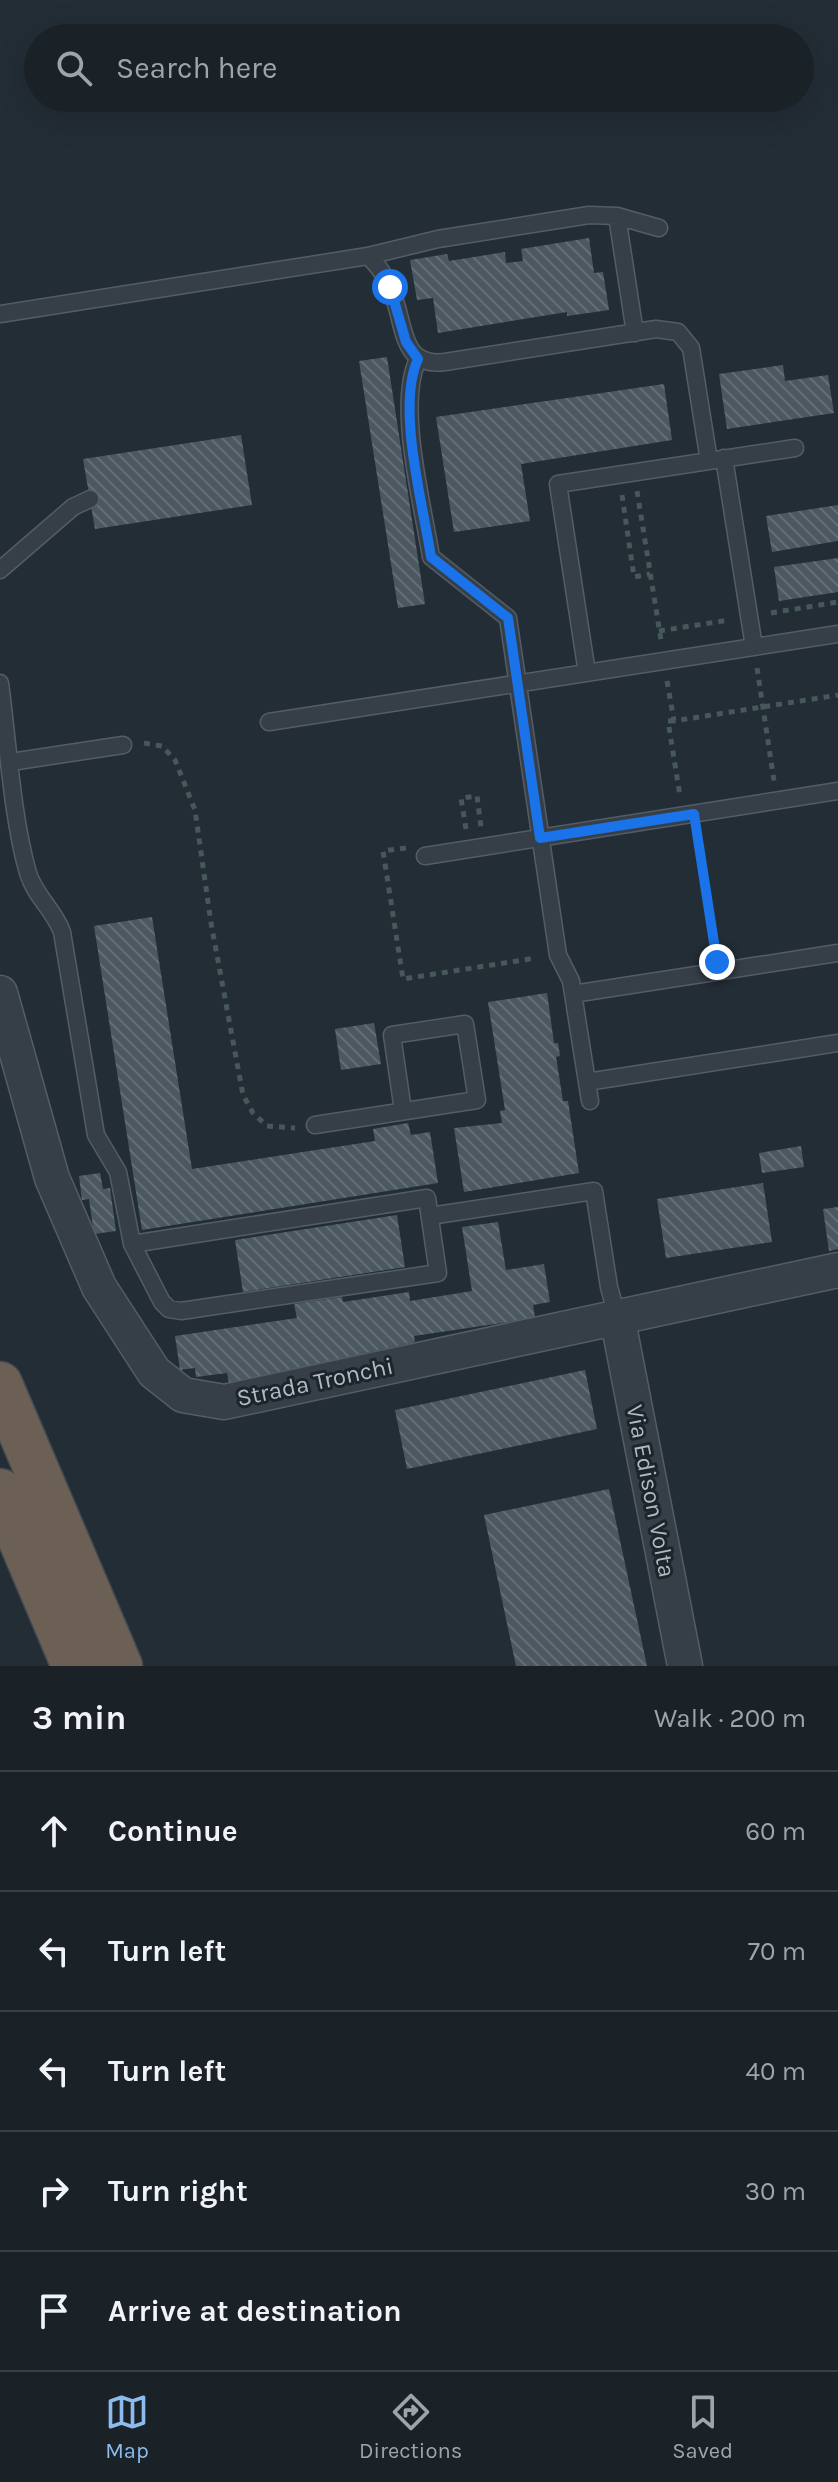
<!DOCTYPE html>
<html lang="en">
<head>
<meta charset="utf-8">
<style>
  :root { --surface:#1a2228; --page:#272f34; --text:#f1f3f6; --muted:#9fa4a8; --line:#383f45; --accent:#8cbbed }
  body { margin:0; font-family:Karla,sans-serif; background:var(--page); color:var(--text) }
  .stop { position:absolute; width:24px; height:24px; margin:-18px; border:6px solid #1a73e8; border-radius:50%; background:#fff }
  .stop.end { background:#1a73e8; border-color:#fff; box-shadow:0 2px 8px #0008 }
  .list { margin:0; padding:0; list-style:none }
  h2 { display:flex; justify-content:space-between; align-items:center; height:104px; margin:0; padding:0 32px; font-size:34px }
  h2 small { font-size:26px; font-weight:400; color:var(--muted) }
  .list li { display:grid; grid-template-columns:52px 1fr auto; gap:24px; align-items:center; box-sizing:border-box; height:120px; padding:0 32px; border-top:2px solid var(--line) }
  .list b { display:block; font-size:30px; white-space:nowrap }
  .list em { font-size:26px; font-style:normal; color:var(--muted) }
  .icon { flex:none; width:44px; height:44px; fill:none; stroke:currentColor; stroke-width:2; stroke-linecap:round; stroke-linejoin:round }
  .map { position:relative; flex:none; width:838px; height:1666px; overflow:hidden }
  .search { position:absolute; background:var(--surface); box-shadow:0 8px 32px #0002; left:24px; right:24px; top:24px; height:88px; display:flex; align-items:center; gap:20px; box-sizing:border-box; padding:0 28px; border-radius:44px; color:var(--muted); font-size:30px }
  .sheet { height:704px; background:var(--surface) }
  nav { display:flex; justify-content:space-around; align-items:center; box-sizing:border-box; height:112px; border-top:2px solid var(--line); background:var(--surface); font-size:22px; color:var(--muted) }
  nav a { display:grid; justify-items:center; gap:4px }
  nav .on { color:var(--accent) }
  .map>svg:first-child { display:block }
  .building { fill:url(#building-back-hatch) }
  .lines { fill:none; stroke-linecap:round; stroke-linejoin:round }
  .lane-casing { stroke:#545d65; stroke-width:19 }
  .street-casing { stroke:#545d65; stroke-width:37 }
  .highway-casing { stroke:#414a52; stroke-width:47 }
  .path { stroke:#465859; stroke-width:5; stroke-dasharray:6 6; stroke-linecap:butt }
  .lane { stroke:#363f47; stroke-width:16 }
  .street { stroke:#363f47; stroke-width:34 }
  .highway { stroke:#6c6054; stroke-width:44 }
  .route { stroke:#1a73e8; stroke-width:10 }
  .labels { text-anchor:middle; dominant-baseline:central; stroke-width:6; stroke-linejoin:round; paint-order:stroke }
  .street-label { font-size:24px; fill:#b1bac3; stroke:#1c242c }
</style>
</head>
<body>
<div class="map">
<svg width="838" height="1666" viewBox="0 0 838 1666">
  <defs>
    <pattern id="building-back-hatch" width="6" height="6" patternUnits="userSpaceOnUse" patternTransform="scale(2)"><rect width="6" height="6" fill="#4b5862"/><path d="M-1 5l2 2M0 0l6 6M5-1l2 2" fill="none" stroke="#636e77"/></pattern>
  </defs>
  <rect width="100%" height="100%" fill="#232d36"/>
  <!-- building -->
  <path class="building" d="M 589,238 L 594,273 L 603,272 L 609,310 L 567,316 L 567,312 L 438,333 L 433,298 L 417,300 L 410,260 L 447,254 L 449,261 L 505,252 L 506,263 L 523,261 L 521,249 Z
    M 387,357 L 425,604 L 398,608 L 359,361 Z
    M 783,365 L 785,381 L 828,375 L 834,413 L 727,429 L 719,374 Z
    M 664,384 L 672,440 L 521,464 L 530,521 L 454,532 L 436,417 Z
    M 241,435 L 252,505 L 95,529 L 83,459 Z
    M 838,505 L 838,541 L 772,552 L 766,516 Z
    M 838,558 L 838,592 L 779,601 L 774,567 Z
    M 152,917 L 192,1169 L 375,1141 L 373,1129 L 408,1123 L 411,1135 L 430,1132 L 438,1183 L 142,1230 L 94,926 Z
    M 547,993 L 554,1043 L 558,1043 L 560,1056 L 556,1057 L 563,1101 L 568,1101 L 579,1173 L 464,1192 L 454,1128 L 502,1123 L 500,1111 L 505,1110 L 488,1002 Z
    M 374,1023 L 381,1064 L 341,1070 L 335,1029 Z
    M 801,1146 L 804,1167 L 762,1173 L 759,1153 Z
    M 100,1173 L 103,1189 L 110,1188 L 116,1231 L 94,1234 L 89,1199 L 82,1200 L 79,1176 Z
    M 763,1183 L 772,1242 L 666,1258 L 657,1199 Z
    M 838,1207 L 838,1249 L 829,1251 L 823,1209 Z
    M 397,1215 L 405,1267 L 243,1292 L 235,1240 Z
    M 498,1222 L 506,1270 L 544,1264 L 550,1302 L 533,1305 L 535,1318 L 414,1336 L 415,1342 L 229,1383 L 227,1373 L 196,1377 L 195,1368 L 180,1370 L 175,1336 L 297,1318 L 294,1304 L 342,1297 L 343,1302 L 409,1292 L 410,1301 L 472,1291 L 462,1227 Z
    M 585,1370 L 597,1429 L 407,1469 L 395,1410 Z
    M 609,1489 L 647,1666 L 516,1666 L 484,1515 Z"/>
  <g class="lines">
    <!-- lane casing -->
    <g class="lane-casing">
      <path id="lane" d="M 617,216 L 635,333
        M 368,256 C 382,269 391,285 396,304 C 405,334 405,367 445,362 L 656,329 L 678,332 L 691,348 L 709,461
        M 0,314 L 368,256 L 438,239 L 589,215 L 617,216 L 659,228
        M 418,359 C 396,406 423,505 431,557 L 508,618 L 558,955 L 571,981 L 590,1101
        M 724,458 L 754,647
        M 0,570 L 73,507 L 90,499
        M 587,673 L 558,484 L 795,448
        M 0,683 C 8,743 12,817 28,873 C 35,896 54,910 62,932 L 96,1135 L 118,1172 L 132,1244 L 162,1302 L 169,1309 L 181,1311 L 438,1273 L 427,1198 L 132,1244
        M 269,722 L 838,634
        M 11,762 L 123,745
        M 425,856 L 838,791
        M 573,994 L 838,953
        M 587,1082 L 838,1043
        M 315,1125 L 477,1100 L 465,1024 L 392,1035 L 403,1111
        M 430,1216 L 594,1191 L 609,1287 L 617,1316"/>
    </g>
    <!-- street casing -->
    <g class="street-casing">
      <path id="street" d="M 0,993 L 52,1178 L 99,1287 L 154,1372 L 183,1395 L 224,1402 L 838,1270
        M 617,1316 L 685,1666"/>
    </g>
    <!-- highway casing -->
    <g class="highway-casing">
      <path id="highway" d="M 0,1384 L 120,1666
        M 0,1491 L 74,1666"/>
    </g>
    <!-- path -->
    <path class="path" d="M 637,491 L 661,640
      M 622,495 L 634,577 L 650,574
      M 771,613 L 838,602
      M 659,631 L 729,620
      M 757,668 L 774,781
      M 667,681 L 674,721 L 838,695
      M 674,721 L 668,721 L 680,796
      M 144,743 L 162,746 L 175,760 L 195,810 L 211,923 L 243,1095 L 253,1113 L 267,1126 L 295,1128
      M 466,829 L 461,798 L 477,796 L 481,827
      M 697,833 L 715,950
      M 406,848 L 383,851 L 403,979 L 536,958"/>
    <!-- lane -->
    <use href="#lane" class="lane"/>
    <!-- street -->
    <use href="#street" class="street"/>
    <!-- highway -->
    <use href="#highway" class="highway"/>
  </g>
  <g class="lines">
    <!-- route -->
    <path class="route" d="M 390,287 L 406,342 L 418,359 C 396,407 423,504 431,557 L 508,618 L 540,838 L 694,814 L 717,962"/>
  </g>
  <g class="labels">
    <!-- street labels -->
    <g class="street-label">
      <text transform="translate(315 1382) rotate(-12)">Strada Tronchi</text>
      <text transform="translate(651 1491) rotate(79)">Via Edison Volta</text>
    </g>
  </g>
</svg>
<div class="stop" style="left:390px;top:287px"></div>
<div class="stop end" style="left:717px;top:962px"></div>
<div class="search"><svg class="icon" aria-label="search" viewBox="0 0 24 24"><circle cx="10" cy="10" r="6"/><path d="M15 15l6 6"/></svg>Search here</div>
</div>
<section class="sheet">
<h2>3 min<small>Walk · 200 m</small></h2>
<ul class="list">
<li><svg class="icon" aria-label="ahead" viewBox="0 0 24 24"><path d="M12 20V5M6 11l6-6 6 6"/></svg><div><b>Continue</b></div><em>60 m</em></li>
<li><svg class="icon" aria-label="left" viewBox="0 0 24 24"><path d="M17 20v-9H6M10 6l-5 5 5 5"/></svg><div><b>Turn left</b></div><em>70 m</em></li>
<li><svg class="icon" aria-label="left" viewBox="0 0 24 24"><path d="M17 20v-9H6M10 6l-5 5 5 5"/></svg><div><b>Turn left</b></div><em>40 m</em></li>
<li><svg class="icon" aria-label="right" viewBox="0 0 24 24"><path d="M7 20v-9h11M14 6l5 5-5 5"/></svg><div><b>Turn right</b></div><em>30 m</em></li>
<li><svg class="icon" aria-label="arrive" viewBox="0 0 24 24"><path d="M6 21V4h12l-3 4 3 4H6"/></svg><div><b>Arrive at destination</b></div></li>
</ul>
</section>
<nav>
<a class="on"><svg class="icon" aria-label="map" viewBox="0 0 24 24"><path d="M3 6l6-2 6 2 6-2v14l-6 2-6-2-6 2zM9 4v14M15 6v14"/></svg>Map</a>
<a><svg class="icon" aria-label="directions" viewBox="0 0 24 24"><path d="M12 3l9 9-9 9-9-9zM9 14v-3h6M13 9l2 2-2 2"/></svg>Directions</a>
<a><svg class="icon" aria-label="saved" viewBox="0 0 24 24"><path d="M7 4h10v16l-5-4-5 4z"/></svg>Saved</a>
</nav>
</body>
</html>
